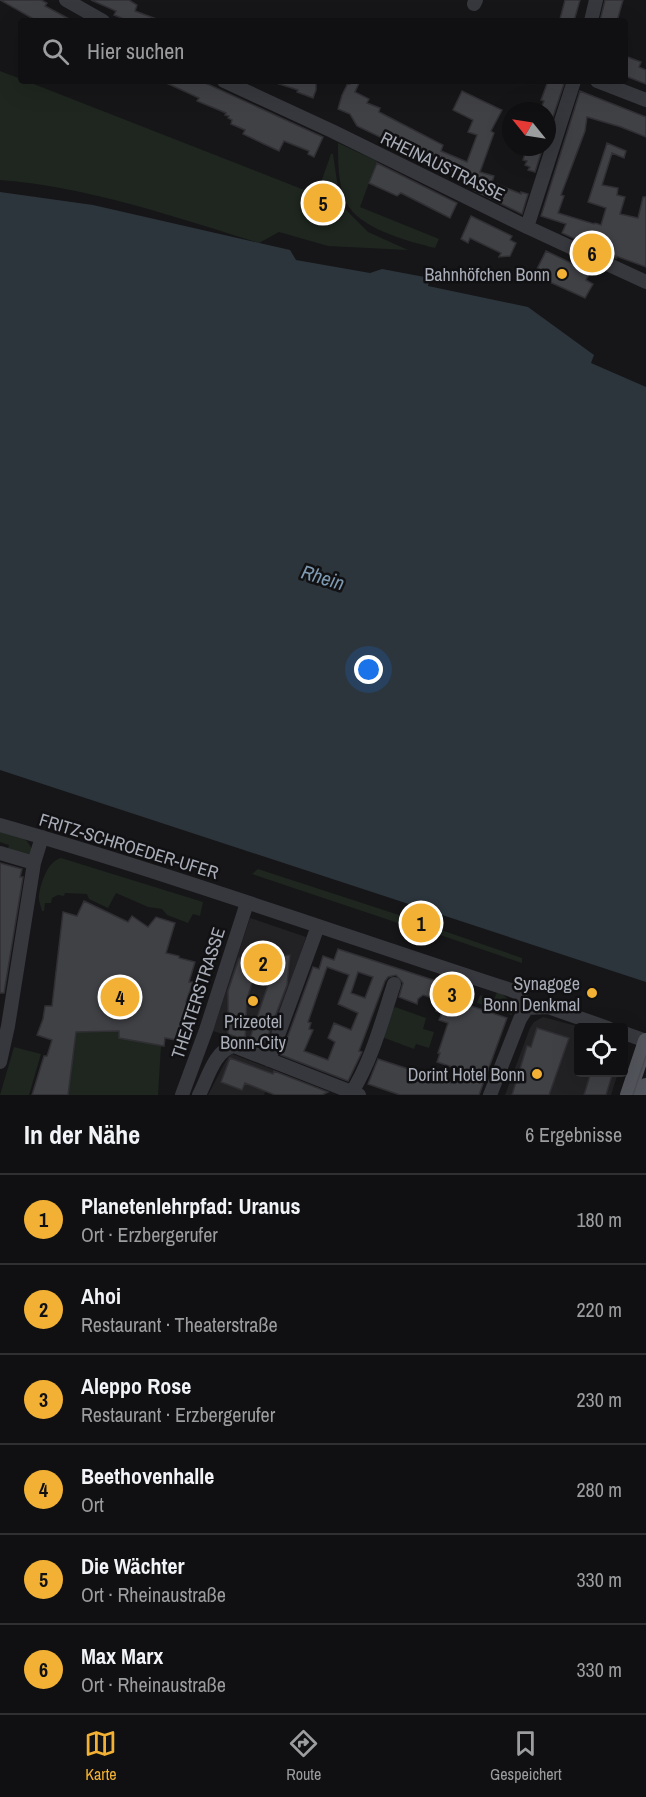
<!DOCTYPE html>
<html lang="de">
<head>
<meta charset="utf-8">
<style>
  :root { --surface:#101012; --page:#1e1e20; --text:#f1f3f6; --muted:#9c9d9f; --line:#303032; --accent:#f2b134 }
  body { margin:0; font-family:"Archivo Narrow",sans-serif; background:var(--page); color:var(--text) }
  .controls { position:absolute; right:18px; bottom:18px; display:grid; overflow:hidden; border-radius:6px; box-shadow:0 6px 24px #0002 }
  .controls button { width:54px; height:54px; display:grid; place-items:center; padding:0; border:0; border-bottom:2px solid var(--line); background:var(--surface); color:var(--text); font:30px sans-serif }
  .compass { position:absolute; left:502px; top:102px; width:54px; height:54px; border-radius:50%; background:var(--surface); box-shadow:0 6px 24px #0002; rotate:300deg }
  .you { position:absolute; left:369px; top:670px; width:21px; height:21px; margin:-15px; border:4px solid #fff; border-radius:50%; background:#1a73e8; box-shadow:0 0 0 9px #1a73e833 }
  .badge { display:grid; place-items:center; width:39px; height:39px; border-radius:50%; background:var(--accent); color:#111; font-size:20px; font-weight:700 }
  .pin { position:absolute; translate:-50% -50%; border:3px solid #fff; box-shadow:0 2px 6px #0006 }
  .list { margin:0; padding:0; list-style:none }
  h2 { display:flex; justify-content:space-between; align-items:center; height:78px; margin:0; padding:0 24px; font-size:26px }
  h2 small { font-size:20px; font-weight:400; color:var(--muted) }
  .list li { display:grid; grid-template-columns:39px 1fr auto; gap:18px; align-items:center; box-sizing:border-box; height:90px; padding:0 24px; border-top:2px solid var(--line) }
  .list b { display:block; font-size:22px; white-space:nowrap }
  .list p { margin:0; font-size:20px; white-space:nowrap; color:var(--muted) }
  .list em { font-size:20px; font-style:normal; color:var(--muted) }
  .icon { flex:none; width:33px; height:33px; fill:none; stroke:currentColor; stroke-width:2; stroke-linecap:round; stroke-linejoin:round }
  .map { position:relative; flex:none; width:646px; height:1095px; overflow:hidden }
  .search { position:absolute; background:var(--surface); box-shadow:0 6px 24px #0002; left:18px; right:18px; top:18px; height:66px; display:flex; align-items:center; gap:15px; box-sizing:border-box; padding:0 21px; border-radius:6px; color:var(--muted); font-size:22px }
  .sheet { height:618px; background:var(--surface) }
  nav { display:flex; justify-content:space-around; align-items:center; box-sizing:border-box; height:84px; border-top:2px solid var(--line); background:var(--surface); font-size:16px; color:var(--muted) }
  nav a { display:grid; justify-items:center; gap:3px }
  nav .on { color:var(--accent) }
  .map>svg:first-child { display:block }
  .built { fill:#222225 }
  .green { fill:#1e261f }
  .water { fill:#2c353c }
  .building { fill:#404145; stroke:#303034; stroke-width:1.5; fill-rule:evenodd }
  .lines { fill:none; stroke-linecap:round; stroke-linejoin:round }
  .minor { stroke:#37383d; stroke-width:14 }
  .major { stroke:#53555c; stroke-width:16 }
  .tram { stroke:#4a4c52; stroke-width:1.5 }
  .poi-dot { fill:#f2b134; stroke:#111113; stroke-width:2 }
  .labels { text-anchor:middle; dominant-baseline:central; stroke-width:5; stroke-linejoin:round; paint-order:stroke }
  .street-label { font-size:18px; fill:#a8adb8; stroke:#111113 }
  .poi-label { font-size:18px; fill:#a8adb8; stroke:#111113; text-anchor:end }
  .water-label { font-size:20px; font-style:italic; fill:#7f9bb3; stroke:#111113 }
</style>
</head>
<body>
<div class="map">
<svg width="646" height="1095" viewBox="0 0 646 1095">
  <rect width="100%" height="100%" fill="#161618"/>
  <!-- built -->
  <path class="built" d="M 250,918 L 306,937 L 268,1049 L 213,1031 Z
    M 543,1017 L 580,1027 L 578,1028 L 578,1072 L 618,1073 L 611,1095 L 505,1095 L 530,1028 L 534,1022 Z
    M 232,1054 L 274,1070 L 264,1095 L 208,1095 L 228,1057 Z"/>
  <!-- green -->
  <path class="green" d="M 0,71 L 21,79 L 21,81 L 26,81 L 340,204 L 368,232 L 408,250 L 328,246 L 279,232 L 259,243 C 175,217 89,187 0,180 Z
    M 338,143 L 377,161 L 360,207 L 439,239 L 435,248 C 408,241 359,229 346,202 C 338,185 338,161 338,143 Z
    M 331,154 L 333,154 L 339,195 L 319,188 Z
    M 0,831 L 22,838 L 27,841 L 32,849 L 30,854 L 27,856 L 7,852 L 9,845 L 0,842 Z
    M 61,858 L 203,902 L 200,916 L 193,914 L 188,923 L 167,915 L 162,909 L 148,907 L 116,893 L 108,908 L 89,899 L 87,894 L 65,893 L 64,896 L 58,895 L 52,898 L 51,903 L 45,903 L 44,911 L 42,911 C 41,906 38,900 39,895 C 41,882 48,861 61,858 Z
    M 258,869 L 402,916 L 404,918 L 404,925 L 252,874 Z
    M 418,922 L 522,958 L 522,963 L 414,926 Z
    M 497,992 C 507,995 513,1004 512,1015 L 477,1003 L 480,995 L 494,1000 Z
    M 395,1007 L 426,1018 L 423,1029 L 434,1032 L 429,1048 L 416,1044 L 414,1049 L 382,1037 L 392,1010 Z
    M 119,1031 L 120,1038 L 161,1046 L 158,1095 L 68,1095 L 76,1032 Z
    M 14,1047 L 41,1054 L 29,1095 L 0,1095 Z"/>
  <!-- water -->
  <path class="water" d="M 0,192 L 93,205 L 290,250 L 296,260 L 370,273 L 382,269 L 430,278 L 428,286 L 528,307 L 594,355 L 591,363 L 646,387 L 646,982 L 0,770 Z"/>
  <!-- building -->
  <path class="building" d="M 0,0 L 41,0 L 47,3 L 45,6 L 73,21 L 37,21 Z
    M 91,0 L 129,0 L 137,5 L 135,11 L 162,21 L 129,21 L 114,15 L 116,11 Z
    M 565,0 L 580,0 L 574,21 L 562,21 L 560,19 Z
    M 605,0 L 623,0 L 617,21 L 600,21 Z
    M 625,56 L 641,62 L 639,67 L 646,70 L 646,84 L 625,76 Z
    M 162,81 L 201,81 L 323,137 L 314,157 L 308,154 L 309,151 L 284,141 L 279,151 L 264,144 L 243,134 L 245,130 L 231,124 L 232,120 L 228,118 L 229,116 L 225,115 L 226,113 L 197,101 L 199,98 Z
    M 276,81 L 316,81 L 316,90 L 313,98 L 297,92 L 298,90 L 276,83 Z
    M 351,81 L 360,81 L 355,92 L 369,99 L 367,103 L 380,108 L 379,112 L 443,145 L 441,151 L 467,162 L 477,135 L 468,132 L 473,120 L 453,110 L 462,91 L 502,110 L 491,131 L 494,133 L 480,172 L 494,176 L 492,182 L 521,194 L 521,192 L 528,194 L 522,214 L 473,190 L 476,183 L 357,126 L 350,114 L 338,109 L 342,95 L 348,83 L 350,84 Z
    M 548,81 L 556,81 L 564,84 L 547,135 L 547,111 L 540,111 L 544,101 L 541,100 Z
    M 580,91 L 646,117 L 646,137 L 621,127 L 587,117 L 585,131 L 561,195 L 564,196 L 558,213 L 594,224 L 595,223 L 601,225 L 606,208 L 588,202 L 607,143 L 626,151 L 624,158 L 612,153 L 602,185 L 618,188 L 617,195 L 625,197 L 620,214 L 638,218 L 643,197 L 646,197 L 646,267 L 616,256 L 616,258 L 562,233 L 566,224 L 541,216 Z
    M 527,147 L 543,147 L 535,172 L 528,170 L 530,167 L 525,165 L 527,161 L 523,160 Z
    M 377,163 L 457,203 L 450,218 L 401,193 L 397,196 L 369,183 Z
    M 471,216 L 512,236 L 510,240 L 516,243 L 510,256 L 499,257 L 501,253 L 470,238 L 468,243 L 461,239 Z
    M 546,251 L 590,272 L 586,280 L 593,284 L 585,298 L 534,275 Z
    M 0,863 L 22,869 L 20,877 L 23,877 L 4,993 L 0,993 Z
    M 84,901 L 128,922 L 132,916 L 148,927 L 156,917 L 175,923 L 166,953 L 179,956 L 179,958 L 195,962 L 189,982 L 193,982 L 186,1002 L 190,1003 L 186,1011 L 181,1041 L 165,1038 L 164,1046 L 119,1038 L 119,1031 L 76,1032 L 68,1095 L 32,1095 L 44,1056 L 47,1056 L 52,1040 L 37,1035 L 43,1019 L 45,1006 L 52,1006 L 63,912 L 77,916 Z
    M 338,949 L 458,988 L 456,1001 L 507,1018 L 479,1095 L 400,1095 L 368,1084 L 378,1059 L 451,1083 L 455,1068 L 437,1062 L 440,1053 L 438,1053 L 448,1023 L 439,1020 L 442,1013 L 436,1011 L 440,1000 L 423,995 L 418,999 L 417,1004 L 399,997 L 403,983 L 396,975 L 388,977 L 385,981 L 359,1051 L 362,1052 L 348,1081 L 281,1055 L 313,967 L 319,969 L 323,956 L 334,960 ZM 327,967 L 349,975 L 338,1004 L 358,1013 L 351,1030 L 334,1023 L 328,1038 L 335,1042 L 328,1060 L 304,1051 L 313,1030 L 309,1029 L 311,1023 L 308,1022 ZM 358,972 L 373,977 L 365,998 L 351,993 Z
    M 290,955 L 287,985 L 264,1046 L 249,1041 L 269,982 L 254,977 L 247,999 L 245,1040 L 228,1034 L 228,991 L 239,958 Z
    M 537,1028 L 569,1038 L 549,1095 L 512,1095 L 527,1046 L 531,1047 Z
    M 230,1058 L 273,1074 L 274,1071 L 328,1092 L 322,1095 L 275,1095 L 245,1083 L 242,1090 L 221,1082 Z
    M 591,1072 L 613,1072 L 606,1095 L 584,1095 Z"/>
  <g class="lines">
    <!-- minor -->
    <path class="minor" d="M 66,0 L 103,21
      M 474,4 L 476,0
      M 591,21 L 596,0
      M 224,81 L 332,131 L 527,227 L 646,282
      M 597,81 L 646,100
      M 527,227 L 574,81
      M 0,825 C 174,875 345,936 517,992 L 527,1008
      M 0,853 L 34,863
      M 527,1008 L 548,1007 L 608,1028
      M 624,1033 L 646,1041
      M 269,1060 L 318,926
      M 0,1062 L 8,1026 L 34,863 L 42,837
      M 182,1095 L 206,1030 L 247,903
      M 199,1095 C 207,1080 215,1049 234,1046 L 359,1095
      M 350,1095 C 371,1063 382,1021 394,984
      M 490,1095 L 520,1019 L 527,1008"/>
    <!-- major -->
    <path class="major" d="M 628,1095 L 646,1041
      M 643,1095 L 646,1086"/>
    <!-- tram -->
    <path class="tram" d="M 633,1095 L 646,1056"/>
  </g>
  <!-- markers -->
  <g class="poi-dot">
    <circle cx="562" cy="274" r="6"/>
    <circle cx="592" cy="993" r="6"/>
    <circle cx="253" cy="1001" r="6"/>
    <circle cx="537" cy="1074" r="6"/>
  </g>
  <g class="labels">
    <!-- street labels -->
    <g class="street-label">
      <text transform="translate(443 166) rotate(26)">RHEINAUSTRASSE</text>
      <text transform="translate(129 846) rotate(17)">FRITZ-SCHROEDER-UFER</text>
      <text transform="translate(198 993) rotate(-72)">THEATERSTRASSE</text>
    </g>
    <!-- poi labels -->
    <g class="poi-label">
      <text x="550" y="274">Bahnhöfchen Bonn</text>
      <text x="580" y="983">Synagoge<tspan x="580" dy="21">Bonn Denkmal</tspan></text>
      <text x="253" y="1021" text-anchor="middle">Prizeotel<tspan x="253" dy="21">Bonn-City</tspan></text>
      <text x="525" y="1074">Dorint Hotel Bonn</text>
    </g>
    <!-- water labels -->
    <g class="water-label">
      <text transform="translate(323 577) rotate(17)">Rhein</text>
    </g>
  </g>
</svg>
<div class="controls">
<button><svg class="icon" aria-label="locate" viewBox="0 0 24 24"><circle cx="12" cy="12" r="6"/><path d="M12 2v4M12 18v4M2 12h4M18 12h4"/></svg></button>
</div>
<svg class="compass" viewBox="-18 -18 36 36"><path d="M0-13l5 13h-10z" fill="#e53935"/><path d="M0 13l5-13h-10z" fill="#9c9d9f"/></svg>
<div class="you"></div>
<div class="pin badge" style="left:421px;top:923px">1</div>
<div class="pin badge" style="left:263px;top:963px">2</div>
<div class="pin badge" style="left:452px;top:994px">3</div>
<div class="pin badge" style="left:120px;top:997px">4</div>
<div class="pin badge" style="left:323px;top:203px">5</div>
<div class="pin badge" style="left:592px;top:253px">6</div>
<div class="search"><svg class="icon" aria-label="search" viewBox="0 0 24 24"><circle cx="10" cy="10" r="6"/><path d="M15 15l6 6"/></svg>Hier suchen</div>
</div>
<section class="sheet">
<h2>In der Nähe<small>6 Ergebnisse</small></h2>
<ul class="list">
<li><span class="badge">1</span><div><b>Planetenlehrpfad: Uranus</b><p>Ort · Erzbergerufer</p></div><em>180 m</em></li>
<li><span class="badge">2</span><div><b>Ahoi</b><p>Restaurant · Theaterstraße</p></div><em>220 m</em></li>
<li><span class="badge">3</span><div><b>Aleppo Rose</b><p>Restaurant · Erzbergerufer</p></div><em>230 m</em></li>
<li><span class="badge">4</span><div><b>Beethovenhalle</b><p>Ort</p></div><em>280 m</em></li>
<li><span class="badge">5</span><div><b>Die Wächter</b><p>Ort · Rheinaustraße</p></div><em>330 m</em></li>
<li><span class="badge">6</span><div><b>Max Marx</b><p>Ort · Rheinaustraße</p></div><em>330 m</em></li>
</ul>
</section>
<nav>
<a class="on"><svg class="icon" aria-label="map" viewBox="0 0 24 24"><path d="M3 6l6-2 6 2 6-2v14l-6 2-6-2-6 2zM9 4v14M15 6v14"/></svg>Karte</a>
<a><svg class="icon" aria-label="directions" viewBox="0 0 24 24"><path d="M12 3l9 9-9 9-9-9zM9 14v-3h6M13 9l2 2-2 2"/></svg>Route</a>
<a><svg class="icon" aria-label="saved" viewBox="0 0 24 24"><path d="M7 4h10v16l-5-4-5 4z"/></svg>Gespeichert</a>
</nav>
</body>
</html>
